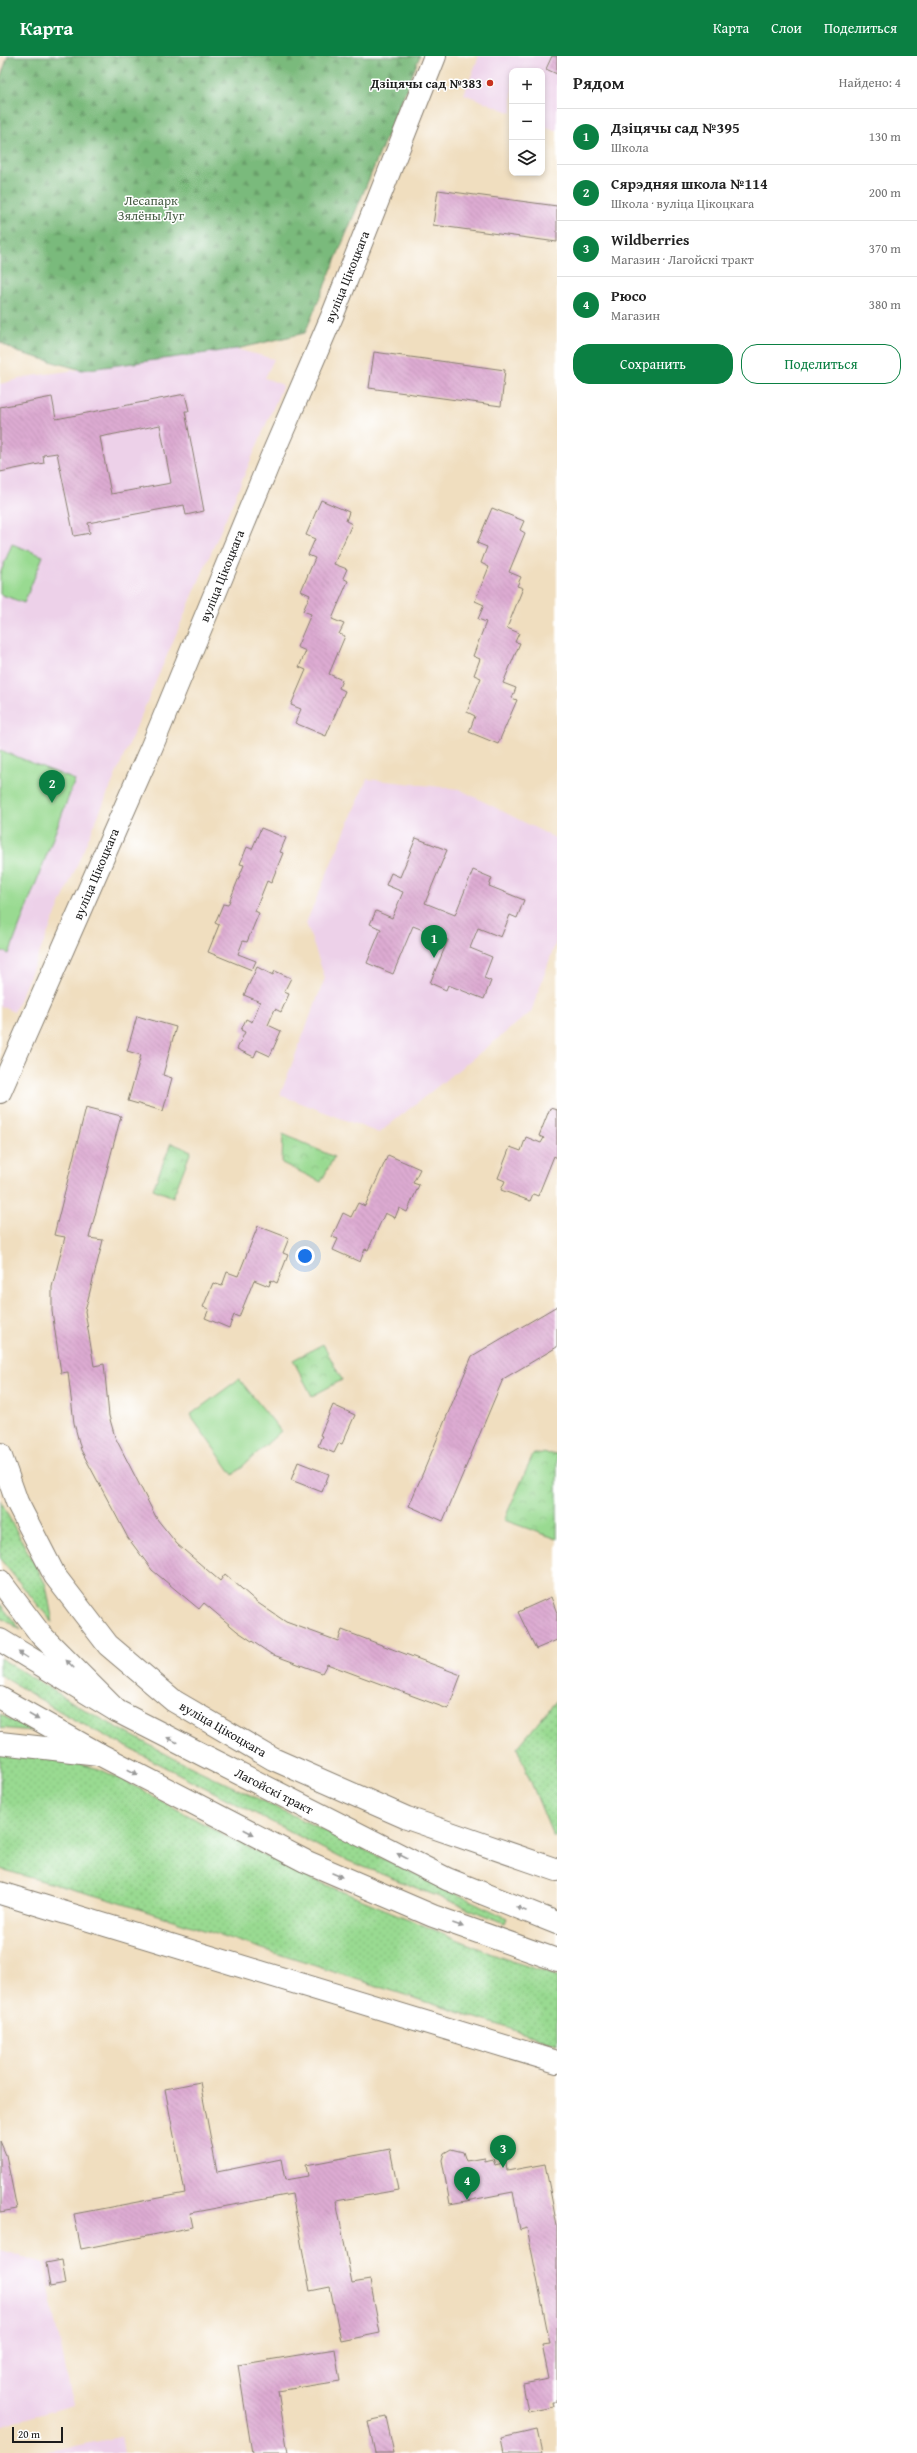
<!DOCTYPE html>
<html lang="ru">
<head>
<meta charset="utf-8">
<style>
  :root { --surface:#fff; --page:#f2f2f2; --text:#222; --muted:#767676; --line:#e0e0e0; --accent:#0b8043 }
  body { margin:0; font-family:"Gentium Book Plus",serif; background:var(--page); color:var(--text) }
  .controls { position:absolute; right:12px; top:12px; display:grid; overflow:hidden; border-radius:8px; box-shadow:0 2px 6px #0003 }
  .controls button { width:36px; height:36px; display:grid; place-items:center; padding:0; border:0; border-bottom:1px solid var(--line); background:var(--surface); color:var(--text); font:20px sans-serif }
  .scale { position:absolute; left:12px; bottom:10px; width:51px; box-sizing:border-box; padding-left:4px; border:2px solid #1c1c1c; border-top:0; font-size:11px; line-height:14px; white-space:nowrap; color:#1c1c1c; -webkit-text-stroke:3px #fff; paint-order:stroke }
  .you { position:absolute; left:305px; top:1200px; width:14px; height:14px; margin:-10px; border:3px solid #fff; border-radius:50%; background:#1a73e8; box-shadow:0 0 0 6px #1a73e833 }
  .badge { display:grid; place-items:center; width:26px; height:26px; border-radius:50%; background:var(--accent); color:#fff; font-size:13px; font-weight:700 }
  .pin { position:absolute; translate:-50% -33px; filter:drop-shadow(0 1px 2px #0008) }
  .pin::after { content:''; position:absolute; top:21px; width:14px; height:12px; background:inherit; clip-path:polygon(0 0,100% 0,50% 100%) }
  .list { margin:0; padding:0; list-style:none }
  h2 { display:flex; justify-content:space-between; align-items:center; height:52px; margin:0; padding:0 16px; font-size:17px }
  h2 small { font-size:13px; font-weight:400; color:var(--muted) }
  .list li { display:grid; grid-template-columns:26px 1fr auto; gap:12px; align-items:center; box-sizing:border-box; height:56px; padding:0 16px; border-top:1px solid var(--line) }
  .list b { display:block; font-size:15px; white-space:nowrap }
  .list p { margin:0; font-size:13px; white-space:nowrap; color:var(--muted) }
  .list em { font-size:13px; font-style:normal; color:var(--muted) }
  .actions { display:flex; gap:8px; padding:12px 16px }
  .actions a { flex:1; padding:9px 0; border:1px solid var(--accent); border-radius:16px; text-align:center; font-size:14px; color:var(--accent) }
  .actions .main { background:var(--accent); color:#fff }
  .icon { flex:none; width:22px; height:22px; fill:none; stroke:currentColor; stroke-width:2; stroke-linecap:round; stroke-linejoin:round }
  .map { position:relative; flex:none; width:557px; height:2397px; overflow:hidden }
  header { display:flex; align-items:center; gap:24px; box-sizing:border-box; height:56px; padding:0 20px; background:var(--accent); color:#fff }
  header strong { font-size:19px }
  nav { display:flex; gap:22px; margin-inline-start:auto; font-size:14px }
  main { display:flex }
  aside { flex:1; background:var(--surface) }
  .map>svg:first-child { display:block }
  .built { fill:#edd1e9 }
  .grass { fill:url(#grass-dots); stroke:#5a7b56 }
  .forest { fill:url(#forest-firs); stroke:#4b6b4c }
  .park { fill:url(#park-crowns); stroke:#5a7b56 }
  .garden { fill:#99da91; stroke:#5a7b56 }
  .building { fill:url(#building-back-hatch); fill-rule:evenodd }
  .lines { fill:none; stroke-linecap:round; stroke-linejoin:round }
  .minor-casing { stroke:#867d6e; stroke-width:24 }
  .major-casing { stroke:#867d6e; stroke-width:24 }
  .highway-casing { stroke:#867d6e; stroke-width:24 }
  .minor { stroke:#fff; stroke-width:22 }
  .major { stroke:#fff; stroke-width:22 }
  .highway { stroke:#fff; stroke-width:22 }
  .oneway { fill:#999 }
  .poi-dot { fill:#c8321e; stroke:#fff; stroke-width:1.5 }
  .labels { text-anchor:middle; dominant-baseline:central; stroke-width:3; stroke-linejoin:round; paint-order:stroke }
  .poi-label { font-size:13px; font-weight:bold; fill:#1c1c1c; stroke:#fff; text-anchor:end }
  .park-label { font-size:13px; fill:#485e45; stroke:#fff }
  .street-label { font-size:13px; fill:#1c1c1c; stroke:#fff }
</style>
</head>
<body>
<header>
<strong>Карта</strong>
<nav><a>Карта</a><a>Слои</a><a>Поделиться</a></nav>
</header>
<main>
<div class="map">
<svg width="557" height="2397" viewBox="0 0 557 2397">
  <defs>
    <pattern id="grass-dots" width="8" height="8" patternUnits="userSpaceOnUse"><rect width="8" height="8" fill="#99da91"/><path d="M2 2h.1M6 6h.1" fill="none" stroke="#83ba7c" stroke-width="1.8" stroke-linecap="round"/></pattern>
    <pattern id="forest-firs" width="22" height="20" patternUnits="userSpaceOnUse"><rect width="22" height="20" fill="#7aba7b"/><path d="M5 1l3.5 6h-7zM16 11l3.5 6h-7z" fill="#699f6a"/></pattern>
    <pattern id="park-crowns" width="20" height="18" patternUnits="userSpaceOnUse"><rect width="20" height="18" fill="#99da91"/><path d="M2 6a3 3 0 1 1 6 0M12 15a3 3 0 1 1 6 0" fill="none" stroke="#83ba7c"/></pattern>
    <pattern id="building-back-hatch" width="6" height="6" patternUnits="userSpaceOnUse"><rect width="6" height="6" fill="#ddabd2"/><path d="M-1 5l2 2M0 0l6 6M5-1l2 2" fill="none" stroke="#bd93b4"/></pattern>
  </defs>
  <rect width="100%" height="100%" fill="#fff"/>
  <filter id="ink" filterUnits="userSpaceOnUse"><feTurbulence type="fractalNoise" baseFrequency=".025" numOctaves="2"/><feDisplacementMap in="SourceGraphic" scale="8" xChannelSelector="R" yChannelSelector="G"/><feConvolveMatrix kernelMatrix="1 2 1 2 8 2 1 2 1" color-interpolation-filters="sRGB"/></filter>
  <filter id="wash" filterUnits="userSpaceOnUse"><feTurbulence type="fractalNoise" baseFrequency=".012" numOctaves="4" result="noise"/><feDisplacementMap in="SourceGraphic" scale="16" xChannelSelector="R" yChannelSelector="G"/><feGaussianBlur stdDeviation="0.9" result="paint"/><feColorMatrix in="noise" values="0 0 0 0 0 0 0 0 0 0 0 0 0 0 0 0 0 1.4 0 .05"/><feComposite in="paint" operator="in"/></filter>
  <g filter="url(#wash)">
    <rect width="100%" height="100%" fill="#f0debf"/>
    <!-- built -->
    <path class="built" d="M 479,0 L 557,0 L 557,75 L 542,69 L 542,15 L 512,15 L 512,57 L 464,38 Z
      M 236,293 L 274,303 L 265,322 L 283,329 L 14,956 L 0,950 L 0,328 L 31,320 Z
      M 367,723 L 459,733 L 557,783 L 557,883 L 531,956 L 379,1077 L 280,1039 L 325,922 L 306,867 Z
      M 0,2194 L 44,2207 L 73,2349 L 0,2370 Z
      M 121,2381 L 124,2397 L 38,2397 L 120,2381 Z"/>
    <!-- grass -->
    <path class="grass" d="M 0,1445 L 46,1529 L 53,1567 L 0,1503 Z
      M 0,1548 L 21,1574 L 0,1561 Z
      M 0,1602 L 87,1655 L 177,1704 L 507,1862 L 505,1867 L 341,1802 L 71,1662 L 0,1619 Z
      M 556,1645 L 557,1645 L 557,1781 L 553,1780 L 517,1692 Z
      M 0,1658 L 32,1675 L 0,1672 Z
      M 0,1697 L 61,1703 L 99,1713 L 129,1727 L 228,1781 L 307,1821 L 500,1901 L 557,1920 L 557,1988 L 111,1844 L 0,1813 Z"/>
    <!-- forest -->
    <path class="forest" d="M 8,0 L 420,0 L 305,277 L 236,293 L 82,314 L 17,296 L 0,286 L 0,23 Z"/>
    <!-- park -->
    <path class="park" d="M 283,1078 L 334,1101 L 321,1126 L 282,1107 Z
      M 171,1087 L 191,1095 L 173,1141 L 153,1133 Z
      M 323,1288 L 342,1324 L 312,1340 L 293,1304 Z
      M 534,1397 L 557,1398 L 557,1483 L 504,1464 Z"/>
    <!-- garden -->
    <path class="garden" d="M 12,488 L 43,500 L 24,547 L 0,538 L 0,518 Z
      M 0,694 L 75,724 L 9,898 L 0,894 Z
      M 239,1323 L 281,1375 L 233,1419 L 190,1359 Z"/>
    <g id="blocks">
      <!-- building -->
      <path class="building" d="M 552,0 L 557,0 L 557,18 L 546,13 Z
        M 438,134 L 557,150 L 557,186 L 433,169 Z
        M 374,296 L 505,314 L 501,350 L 369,332 Z
        M 185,338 L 189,355 L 185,355 L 204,455 L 186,459 L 184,449 L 88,467 L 90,477 L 74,480 L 57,397 L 43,399 L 44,407 L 0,416 L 0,351 L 52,341 L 56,363 ZM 160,369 L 171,427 L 111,438 L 100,381 Z
        M 321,444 L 349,456 L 346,465 L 352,468 L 334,508 L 347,513 L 343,522 L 348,525 L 332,563 L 344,568 L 339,578 L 345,580 L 329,618 L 342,624 L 339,632 L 345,635 L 326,680 L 295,667 L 301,653 L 291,649 L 306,614 L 299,611 L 306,595 L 297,591 L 311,558 L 303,555 L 310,539 L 301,535 L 315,502 L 308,499 L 315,483 L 306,479 Z
        M 492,452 L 524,465 L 520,474 L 525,477 L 509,516 L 521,521 L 517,530 L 523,532 L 507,572 L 519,577 L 515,586 L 520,587 L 503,627 L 516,632 L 512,642 L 517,644 L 498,688 L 469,676 L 475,660 L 467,656 L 481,622 L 474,619 L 480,603 L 473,600 L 486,566 L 478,563 L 484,549 L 475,545 L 489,511 L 481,507 L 487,491 L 477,487 Z
        M 261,772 L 286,782 L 280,796 L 283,797 L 271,827 L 267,825 L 255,855 L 259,857 L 247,886 L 243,885 L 238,898 L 256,905 L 252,914 L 208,896 L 219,869 L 215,867 L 223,848 L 228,849 L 244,809 L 240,808 L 247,791 L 252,793 Z
        M 416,782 L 447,794 L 425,847 L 455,859 L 473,814 L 492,822 L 489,830 L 524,844 L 517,862 L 510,859 L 501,881 L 478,872 L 470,892 L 492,901 L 484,922 L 491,925 L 484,943 L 448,929 L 446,934 L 430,927 L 448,884 L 413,870 L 393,918 L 367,907 L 381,873 L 370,868 L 376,855 L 392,862 L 403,836 L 386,829 L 391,817 L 400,821 Z
        M 257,911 L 273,919 L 275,915 L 291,922 L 284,936 L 289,938 L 281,956 L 275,953 L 268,969 L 281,975 L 270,1000 L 257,994 L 254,1001 L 237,993 L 245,976 L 241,974 L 246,963 L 252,966 L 260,946 L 244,939 Z
        M 137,960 L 176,971 L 163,1019 L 172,1022 L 163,1055 L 128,1045 L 141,999 L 127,995 Z
        M 86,1051 L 121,1060 L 89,1182 L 103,1184 L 85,1255 L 94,1310 L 104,1308 L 109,1360 L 115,1381 L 157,1463 L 177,1488 L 220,1525 L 225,1518 L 258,1547 L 286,1566 L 338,1585 L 342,1574 L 461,1619 L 448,1653 L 327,1608 L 322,1617 L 271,1598 L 237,1575 L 204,1547 L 199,1553 L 152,1514 L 128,1482 L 81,1394 L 74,1367 L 68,1316 L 61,1317 L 52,1255 L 52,1231 L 65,1181 L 54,1179 Z
        M 550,1052 L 557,1054 L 557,1102 L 554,1100 L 538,1140 L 533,1138 L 530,1145 L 501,1134 L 505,1125 L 498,1122 L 510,1091 L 521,1095 L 526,1081 L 541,1087 L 544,1082 L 539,1080 Z
        M 388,1099 L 420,1113 L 413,1127 L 419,1129 L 407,1156 L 399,1152 L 395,1162 L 385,1157 L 368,1194 L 365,1193 L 360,1206 L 333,1194 L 338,1183 L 332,1181 L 343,1157 L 351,1161 L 358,1147 L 365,1150 Z
        M 258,1170 L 289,1182 L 283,1197 L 288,1199 L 277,1227 L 271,1224 L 269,1230 L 254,1224 L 239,1261 L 234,1259 L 229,1272 L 205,1262 L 209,1253 L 203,1251 L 213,1227 L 222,1230 L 227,1216 L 238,1220 Z
        M 557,1250 L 557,1291 L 503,1323 L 443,1465 L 409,1450 L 472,1300 Z
        M 333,1349 L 355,1359 L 342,1388 L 339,1387 L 334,1397 L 318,1390 L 322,1380 L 320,1379 Z
        M 298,1406 L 329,1418 L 322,1436 L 291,1424 Z
        M 551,1541 L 557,1557 L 557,1584 L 536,1593 L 518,1556 Z
        M 200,2026 L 217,2116 L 281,2103 L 285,2124 L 308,2120 L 306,2109 L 390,2093 L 398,2134 L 336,2145 L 352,2227 L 370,2224 L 380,2277 L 341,2285 L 330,2231 L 310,2235 L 292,2138 L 190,2157 L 193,2171 L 81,2193 L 74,2158 L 185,2137 L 165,2033 Z
        M 0,2085 L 6,2099 L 17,2153 L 0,2156 Z
        M 451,2093 L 463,2096 L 466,2105 L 485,2102 L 485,2105 L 493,2103 L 495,2109 L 506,2106 L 507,2115 L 545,2108 L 557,2170 L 557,2346 L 553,2346 L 554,2351 L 528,2356 L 523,2328 L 549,2323 L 542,2289 L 550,2288 L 527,2172 L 520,2174 L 513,2136 L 450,2148 L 442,2104 L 444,2097 Z
        M 62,2204 L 66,2228 L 50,2231 L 46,2207 Z
        M 335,2293 L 340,2325 L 278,2335 L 288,2397 L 252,2397 L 238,2309 Z
        M 386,2361 L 394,2397 L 375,2397 L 368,2365 Z
        M 537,2374 L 542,2397 L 504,2397 L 501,2382 Z"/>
    </g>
  </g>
  <g filter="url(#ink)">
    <use href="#blocks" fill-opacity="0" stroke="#867d6e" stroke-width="1"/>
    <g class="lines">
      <!-- minor casing -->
      <g class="minor-casing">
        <path id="minor" d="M 0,1036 L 152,690 L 271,402 L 333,258 L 435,0
          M 0,1398 L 17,1446 L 55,1520 L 108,1589 L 174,1645 L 273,1703 L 407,1762 L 557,1814
          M 0,1837 L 557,2006"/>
      </g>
      <!-- major casing -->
      <g class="major-casing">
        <path id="major" d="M 0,1584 L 117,1655 L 207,1701 L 447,1823 L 557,1867
          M 0,1642 L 99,1698 L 305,1805 L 433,1860 L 557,1904"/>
      </g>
      <!-- highway casing -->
      <g class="highway-casing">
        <path id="highway" d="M 0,1525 L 41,1579 L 117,1655
          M 0,1687 L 99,1698"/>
      </g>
      <!-- minor -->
      <use href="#minor" class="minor"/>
      <!-- major -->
      <use href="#major" class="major"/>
      <!-- highway -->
      <use href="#highway" class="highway"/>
    </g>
    <!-- one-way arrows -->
    <defs><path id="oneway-solid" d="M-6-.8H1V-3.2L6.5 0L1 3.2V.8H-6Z"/></defs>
    <g class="oneway">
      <use href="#oneway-solid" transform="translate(23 1599) rotate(-147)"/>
      <use href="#oneway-solid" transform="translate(70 1608) rotate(-135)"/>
      <use href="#oneway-solid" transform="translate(34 1661) rotate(30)"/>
      <use href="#oneway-solid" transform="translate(172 1684) rotate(-153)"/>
      <use href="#oneway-solid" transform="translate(133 1716) rotate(27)"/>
      <use href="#oneway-solid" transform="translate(249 1776) rotate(27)"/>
      <use href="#oneway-solid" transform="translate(402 1800) rotate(-153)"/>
      <use href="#oneway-solid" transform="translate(337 1819) rotate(23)"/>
      <use href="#oneway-solid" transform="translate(521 1853) rotate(-158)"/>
      <use href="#oneway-solid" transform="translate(458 1869) rotate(20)"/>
    </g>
  </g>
  <!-- markers -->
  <circle class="poi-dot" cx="490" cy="27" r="4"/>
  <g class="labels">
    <!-- poi labels -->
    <g class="poi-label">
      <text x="482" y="27">Дзіцячы сад №383</text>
    </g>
    <!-- park labels -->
    <g class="park-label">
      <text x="151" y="144">Лесапарк<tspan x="151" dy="15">Зялёны Луг</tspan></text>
    </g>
    <!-- street labels -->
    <g class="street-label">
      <text transform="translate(347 221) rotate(-68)">вуліца Цікоцкага</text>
      <text transform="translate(222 520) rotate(-68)">вуліца Цікоцкага</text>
      <text transform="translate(96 818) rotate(-67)">вуліца Цікоцкага</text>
      <text transform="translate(223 1673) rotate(30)">вуліца Цікоцкага</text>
      <text transform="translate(274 1735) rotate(27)">Лагойскі тракт</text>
    </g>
  </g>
</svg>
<div class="controls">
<button>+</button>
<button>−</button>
<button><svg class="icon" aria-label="layers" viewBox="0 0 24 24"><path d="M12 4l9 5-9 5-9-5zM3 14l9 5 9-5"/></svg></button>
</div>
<div class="scale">20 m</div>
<div class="you"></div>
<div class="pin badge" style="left:434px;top:902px">1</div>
<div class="pin badge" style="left:52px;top:747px">2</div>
<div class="pin badge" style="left:503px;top:2112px">3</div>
<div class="pin badge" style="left:467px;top:2144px">4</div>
</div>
<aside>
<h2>Рядом<small>Найдено: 4</small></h2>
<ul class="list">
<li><span class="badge">1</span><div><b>Дзіцячы сад №395</b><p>Школа</p></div><em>130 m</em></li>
<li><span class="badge">2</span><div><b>Сярэдняя школа №114</b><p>Школа · вуліца Цікоцкага</p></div><em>200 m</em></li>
<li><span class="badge">3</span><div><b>Wildberries</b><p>Магазин · Лагойскі тракт</p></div><em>370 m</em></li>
<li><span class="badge">4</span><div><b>Рюсо</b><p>Магазин</p></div><em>380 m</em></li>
</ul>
<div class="actions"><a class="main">Сохранить</a><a>Поделиться</a></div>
</aside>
</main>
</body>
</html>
